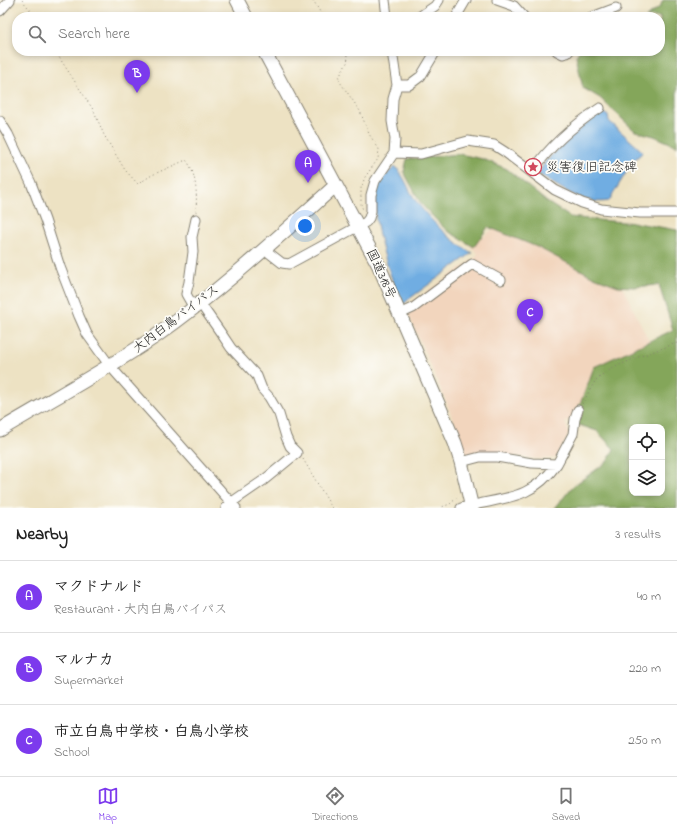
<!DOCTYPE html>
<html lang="en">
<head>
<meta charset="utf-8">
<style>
  :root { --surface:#fff; --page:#f2f2f2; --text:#222; --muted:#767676; --line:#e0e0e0; --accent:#7c3aed }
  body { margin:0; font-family:"Indie Flower","Klee One",sans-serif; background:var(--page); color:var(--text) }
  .controls { position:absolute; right:12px; bottom:12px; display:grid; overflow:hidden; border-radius:8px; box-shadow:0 2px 6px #0003 }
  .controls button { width:36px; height:36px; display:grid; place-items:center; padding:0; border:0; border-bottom:1px solid var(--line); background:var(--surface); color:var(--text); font:20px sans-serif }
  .you { position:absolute; left:305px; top:226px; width:14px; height:14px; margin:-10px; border:3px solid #fff; border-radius:50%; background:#1a73e8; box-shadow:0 0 0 6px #1a73e833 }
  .badge { display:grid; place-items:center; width:26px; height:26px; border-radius:50%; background:var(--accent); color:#fff; font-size:13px; font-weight:700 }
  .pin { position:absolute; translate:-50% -33px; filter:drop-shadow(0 1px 2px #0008) }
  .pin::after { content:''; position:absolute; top:21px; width:14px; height:12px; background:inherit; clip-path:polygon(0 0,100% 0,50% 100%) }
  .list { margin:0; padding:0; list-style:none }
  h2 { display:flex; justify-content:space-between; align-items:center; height:52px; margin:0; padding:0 16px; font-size:17px }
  h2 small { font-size:13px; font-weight:400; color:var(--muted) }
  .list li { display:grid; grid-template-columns:26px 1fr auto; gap:12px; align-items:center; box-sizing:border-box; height:72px; padding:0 16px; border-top:1px solid var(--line) }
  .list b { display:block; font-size:15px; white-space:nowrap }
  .list p { margin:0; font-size:13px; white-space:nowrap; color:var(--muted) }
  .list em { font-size:13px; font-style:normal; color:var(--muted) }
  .icon { flex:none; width:22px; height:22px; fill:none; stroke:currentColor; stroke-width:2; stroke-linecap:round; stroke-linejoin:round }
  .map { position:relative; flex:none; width:677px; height:508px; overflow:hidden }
  .search { position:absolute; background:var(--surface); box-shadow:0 2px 6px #0003; left:12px; right:12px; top:12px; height:44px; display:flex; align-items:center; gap:10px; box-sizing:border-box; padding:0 14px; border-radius:16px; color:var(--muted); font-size:15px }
  .sheet { height:268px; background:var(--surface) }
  nav { display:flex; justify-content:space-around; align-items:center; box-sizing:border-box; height:56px; border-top:1px solid var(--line); background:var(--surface); font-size:11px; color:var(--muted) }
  nav a { display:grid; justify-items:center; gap:2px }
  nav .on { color:var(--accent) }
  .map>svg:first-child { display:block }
  .built { fill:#f2d5bd }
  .forest { fill:#84a65a; stroke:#50613b; fill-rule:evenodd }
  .water { fill:#6fade2; stroke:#46647f }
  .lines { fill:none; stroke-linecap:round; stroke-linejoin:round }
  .minor-casing { stroke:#847f70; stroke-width:11 }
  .highway-casing { stroke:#847f70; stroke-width:15 }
  .path { stroke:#847f70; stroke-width:1; stroke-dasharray:1 3; stroke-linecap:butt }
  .minor { stroke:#fff; stroke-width:9 }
  .highway { stroke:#fff; stroke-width:13 }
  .labels { text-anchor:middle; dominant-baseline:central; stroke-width:3.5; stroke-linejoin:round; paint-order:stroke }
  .poi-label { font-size:13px; fill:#1c1c1c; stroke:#fdfcf7; text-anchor:start }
  .street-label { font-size:13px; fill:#1c1c1c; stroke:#fdfcf7 }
</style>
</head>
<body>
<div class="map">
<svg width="677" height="508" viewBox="0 0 677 508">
  <rect width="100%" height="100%" fill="#fdfcf7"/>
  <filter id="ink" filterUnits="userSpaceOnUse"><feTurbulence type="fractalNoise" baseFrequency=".025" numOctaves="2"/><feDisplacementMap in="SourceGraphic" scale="8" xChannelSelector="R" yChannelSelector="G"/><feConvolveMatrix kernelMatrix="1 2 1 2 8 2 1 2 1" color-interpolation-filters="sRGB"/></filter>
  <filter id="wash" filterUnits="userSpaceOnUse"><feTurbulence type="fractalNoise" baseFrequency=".012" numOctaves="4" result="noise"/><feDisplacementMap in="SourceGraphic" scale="16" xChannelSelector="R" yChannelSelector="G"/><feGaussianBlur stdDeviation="0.9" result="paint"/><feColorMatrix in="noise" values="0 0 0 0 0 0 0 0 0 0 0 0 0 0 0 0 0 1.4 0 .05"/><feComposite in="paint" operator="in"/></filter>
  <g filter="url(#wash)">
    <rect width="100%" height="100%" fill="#ede2c3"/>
    <!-- built -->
    <path class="built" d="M 498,226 L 616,274 L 652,347 L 590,384 L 574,417 L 570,420 L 565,422 L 569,434 L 556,458 L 541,459 L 482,453 L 470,457 L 466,455 L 446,401 L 405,307 L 474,259 L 478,254 L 470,246 Z"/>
    <!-- forest -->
    <path class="forest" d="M 663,0 L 677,0 L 677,146 L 654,136 L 635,131 L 600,98 L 583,88 L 576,56 L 579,51 L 660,51 L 660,17 L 646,17 L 660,7 Z
      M 459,154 L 483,159 L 507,169 L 547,202 L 570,217 L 597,220 L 637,223 L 677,230 L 677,508 L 555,508 L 573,486 L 607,462 L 614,449 L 597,431 L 573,423 L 594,367 L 673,330 L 659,285 L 633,287 L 618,286 L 594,277 L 537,247 L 488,227 L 474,247 L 446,230 L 421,204 L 404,172 L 407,159 ZM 632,427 L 662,427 L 662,493 L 632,493 Z"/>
    <!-- water -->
    <path class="water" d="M 603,111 L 608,116 L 609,121 L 642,151 L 642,153 L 633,161 L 609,201 C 583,206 559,186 538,174 L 547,159 L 548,160 L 550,159 L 549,158 L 583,126 Z
      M 395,167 C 402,171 410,193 416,201 C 429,219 452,242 472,253 L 409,299 L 402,306 C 392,281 367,213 377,188 C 381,179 388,173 395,167 Z"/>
  </g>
  <g filter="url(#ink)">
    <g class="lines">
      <!-- minor casing -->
      <g class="minor-casing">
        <path id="minor" d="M 385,0 L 387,17
          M 497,0 L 514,6 L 524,17
          M 0,11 L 10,0
          M 419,17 L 435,6 L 439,0
          M 456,17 L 466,0
          M 592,17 L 616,8
          M 557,51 L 563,54 L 567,53 L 569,51
          M 397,85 L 409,85 L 421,76 L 436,51
          M 0,121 L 8,134 L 31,183 L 45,220 L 60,267 L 79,316 L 87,334 L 110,366 L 236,508
          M 394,153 L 421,154 L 468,141 L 494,145 L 505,152 L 555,190 L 582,203 L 601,209 L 640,213 L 677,213
          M 532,172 C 549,147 574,125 600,108
          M 264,249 L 282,263 L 289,264 L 366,222 L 369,218 L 371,211 L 371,195 L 375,181 L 394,153 L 395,139 L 392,121 L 393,99 L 397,85 L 392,51
          M 200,303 L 223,336 L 231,348 L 257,376 L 262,389 L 269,397 L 279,414 L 286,437 L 290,446 L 297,453 L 264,480 L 232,502 L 226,508
          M 194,308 L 186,294 L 189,282 L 193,252 L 192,237 L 196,219
          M 400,314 L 413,308 L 472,264 L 501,280
          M 461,462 L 480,457 L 497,457 L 532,463 L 557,464 L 573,434 L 575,419 L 578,410
          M 461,508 C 501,497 530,502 557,464"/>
      </g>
      <!-- highway casing -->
      <g class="highway-casing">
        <path id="highway" d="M 237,0 L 246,17
          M 264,51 L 379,266 L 455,443 L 461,462 L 472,508
          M 0,430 C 52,399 106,370 156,336 C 220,291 277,238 335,186"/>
      </g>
      <!-- path -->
      <path class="path" d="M 22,0 L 36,17
        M 313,0 L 323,17
        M 55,51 L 94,111 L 104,135 L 125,170 L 138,184 L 152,175 L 186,160 C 197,173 197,196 196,212
        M 346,51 L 348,61 L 338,79 L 360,111 L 369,134 L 379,149 L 378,159 L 365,177 L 361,188 L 361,204 L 363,210
        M 582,404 C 587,396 591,387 596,380 C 608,366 658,350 677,343
        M 303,459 L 332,508
        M 439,508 L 450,504 L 459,496"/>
      <!-- minor -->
      <use href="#minor" class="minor"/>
      <!-- highway -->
      <use href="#highway" class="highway"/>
    </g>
  </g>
  <!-- icons -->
  <defs>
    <g id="sight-ring" transform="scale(0.9)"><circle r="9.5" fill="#fdfcf7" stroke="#d1495b" stroke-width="1.5"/><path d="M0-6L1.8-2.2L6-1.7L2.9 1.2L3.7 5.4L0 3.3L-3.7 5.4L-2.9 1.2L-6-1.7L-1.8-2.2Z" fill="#d1495b"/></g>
  </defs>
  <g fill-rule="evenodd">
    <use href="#sight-ring" x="533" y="167"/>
  </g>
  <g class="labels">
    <!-- poi labels -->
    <g class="poi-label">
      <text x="546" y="167">災害復旧記念碑</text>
    </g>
    <!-- street labels -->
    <g class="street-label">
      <text transform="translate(381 274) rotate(65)">国道318号</text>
      <text transform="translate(176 319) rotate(-37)">大内白鳥バイパス</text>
    </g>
  </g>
</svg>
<div class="controls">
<button><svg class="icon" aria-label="locate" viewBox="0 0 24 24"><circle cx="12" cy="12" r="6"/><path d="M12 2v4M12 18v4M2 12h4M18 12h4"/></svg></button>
<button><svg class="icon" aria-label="layers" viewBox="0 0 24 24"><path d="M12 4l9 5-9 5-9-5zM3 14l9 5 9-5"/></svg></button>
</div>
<div class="you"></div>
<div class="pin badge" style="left:308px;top:183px">A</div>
<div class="pin badge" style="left:137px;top:93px">B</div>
<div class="pin badge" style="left:530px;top:332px">C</div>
<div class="search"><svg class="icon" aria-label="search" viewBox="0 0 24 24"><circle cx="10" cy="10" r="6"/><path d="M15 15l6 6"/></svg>Search here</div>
</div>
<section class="sheet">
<h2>Nearby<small>3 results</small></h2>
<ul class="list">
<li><span class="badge">A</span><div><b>マクドナルド</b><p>Restaurant · 大内白鳥バイパス</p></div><em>40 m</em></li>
<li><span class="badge">B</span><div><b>マルナカ</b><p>Supermarket</p></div><em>220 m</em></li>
<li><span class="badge">C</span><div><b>市立白鳥中学校・白鳥小学校</b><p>School</p></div><em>250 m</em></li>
</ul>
</section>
<nav>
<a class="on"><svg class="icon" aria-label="map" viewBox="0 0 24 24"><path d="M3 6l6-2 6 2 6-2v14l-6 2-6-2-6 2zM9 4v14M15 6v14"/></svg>Map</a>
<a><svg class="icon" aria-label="directions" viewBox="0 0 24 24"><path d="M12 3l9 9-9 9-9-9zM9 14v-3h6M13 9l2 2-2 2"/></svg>Directions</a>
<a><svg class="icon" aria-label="saved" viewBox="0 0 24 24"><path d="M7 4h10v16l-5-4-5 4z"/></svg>Saved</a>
</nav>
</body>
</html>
